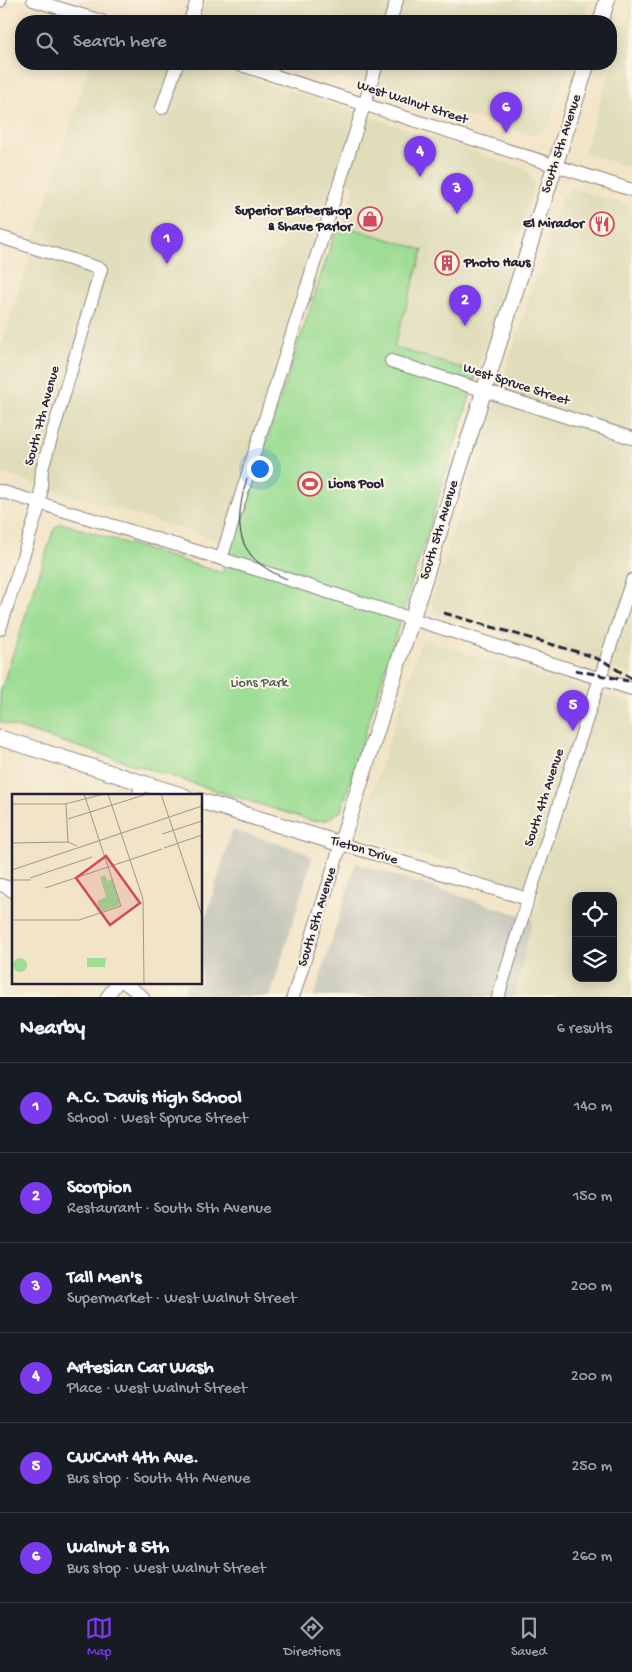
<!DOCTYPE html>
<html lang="en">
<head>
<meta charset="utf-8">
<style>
  :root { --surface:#171b24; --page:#20242c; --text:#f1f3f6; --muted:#9ea1a6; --line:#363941; --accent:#7c3aed }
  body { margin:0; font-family:"Gochi Hand",sans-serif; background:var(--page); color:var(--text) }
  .controls { position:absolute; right:15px; bottom:15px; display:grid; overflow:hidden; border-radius:10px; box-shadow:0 2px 12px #0003 }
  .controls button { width:45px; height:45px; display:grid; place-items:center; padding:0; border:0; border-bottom:1px solid var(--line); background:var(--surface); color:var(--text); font:25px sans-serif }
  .you { position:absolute; left:259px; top:468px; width:18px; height:18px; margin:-12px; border:4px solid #fff; border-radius:50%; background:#1a73e8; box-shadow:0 0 0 8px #1a73e833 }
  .badge { display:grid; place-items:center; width:32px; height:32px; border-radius:50%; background:var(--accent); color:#fff; font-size:16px; font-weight:700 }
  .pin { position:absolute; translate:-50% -41px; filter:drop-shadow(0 1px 2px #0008) }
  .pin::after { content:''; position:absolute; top:26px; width:18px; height:15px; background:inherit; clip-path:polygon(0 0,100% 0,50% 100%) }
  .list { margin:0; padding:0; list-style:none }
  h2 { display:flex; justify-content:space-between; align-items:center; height:65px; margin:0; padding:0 20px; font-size:21px }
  h2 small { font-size:16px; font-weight:400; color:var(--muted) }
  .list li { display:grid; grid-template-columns:32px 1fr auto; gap:15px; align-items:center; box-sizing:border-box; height:90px; padding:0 20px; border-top:1px solid var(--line) }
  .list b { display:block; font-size:19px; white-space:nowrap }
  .list p { margin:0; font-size:16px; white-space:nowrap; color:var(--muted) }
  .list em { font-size:16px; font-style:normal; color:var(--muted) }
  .icon { flex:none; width:28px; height:28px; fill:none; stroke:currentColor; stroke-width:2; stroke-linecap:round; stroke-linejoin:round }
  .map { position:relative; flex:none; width:632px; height:997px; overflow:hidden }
  .search { position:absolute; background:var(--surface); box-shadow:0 2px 12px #0003; left:15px; right:15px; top:15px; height:55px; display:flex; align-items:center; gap:12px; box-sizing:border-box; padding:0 18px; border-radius:20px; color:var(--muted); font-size:19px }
  .sheet { height:605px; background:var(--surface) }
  nav { display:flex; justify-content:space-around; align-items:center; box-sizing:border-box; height:70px; border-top:1px solid var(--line); background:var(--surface); font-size:14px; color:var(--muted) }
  nav a { display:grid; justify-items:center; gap:2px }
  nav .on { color:var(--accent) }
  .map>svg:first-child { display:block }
  .built { fill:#e0ddbb; fill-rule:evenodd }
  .industrial { fill:#c4c6b9 }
  .green { fill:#9ddd94; stroke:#608068 }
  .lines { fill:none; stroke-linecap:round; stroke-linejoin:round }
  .minor-casing { stroke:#8a8381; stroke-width:14 }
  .major-casing { stroke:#8a8381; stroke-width:17 }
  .minor { stroke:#fff; stroke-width:12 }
  .major { stroke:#fff; stroke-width:15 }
  .tram { stroke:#22223b; stroke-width:1 }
  .rail { stroke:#22223b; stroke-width:3; stroke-dasharray:8 4; stroke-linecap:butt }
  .labels { text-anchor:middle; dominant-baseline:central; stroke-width:4; stroke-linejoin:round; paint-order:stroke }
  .street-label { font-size:14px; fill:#22223b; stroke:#fcf5e5 }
  .poi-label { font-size:14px; font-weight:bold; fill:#22223b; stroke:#fcf5e5; text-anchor:end }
  .park-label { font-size:14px; fill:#475a56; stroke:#fcf5e5 }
  .inset-road { fill:none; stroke:#9f968f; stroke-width:1 }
  .view { fill:#d1495b; fill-opacity:0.15; stroke:#d1495b; stroke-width:2.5 }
  .inset-edge { fill:none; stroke:#22223b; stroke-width:2.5 }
</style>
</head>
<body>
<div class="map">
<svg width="632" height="997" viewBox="0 0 632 997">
  <rect width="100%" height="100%" fill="#fcf5e5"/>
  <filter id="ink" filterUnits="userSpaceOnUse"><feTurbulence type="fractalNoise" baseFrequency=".02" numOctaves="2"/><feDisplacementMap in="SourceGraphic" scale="10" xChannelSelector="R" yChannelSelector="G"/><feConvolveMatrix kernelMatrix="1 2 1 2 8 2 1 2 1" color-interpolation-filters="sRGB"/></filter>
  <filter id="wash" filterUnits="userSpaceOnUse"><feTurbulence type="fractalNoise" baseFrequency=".0096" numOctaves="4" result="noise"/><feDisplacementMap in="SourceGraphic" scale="20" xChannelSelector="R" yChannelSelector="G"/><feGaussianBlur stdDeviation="1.12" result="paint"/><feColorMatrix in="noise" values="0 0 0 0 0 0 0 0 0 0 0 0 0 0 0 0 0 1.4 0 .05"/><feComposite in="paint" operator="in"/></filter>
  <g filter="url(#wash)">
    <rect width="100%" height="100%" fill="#f2e4c7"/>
    <!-- built -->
    <path class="built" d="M 206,0 L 589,0 L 582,21 L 200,21 Z
      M 632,2 L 632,168 L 584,153 Z
      M 90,64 L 203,64 L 344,108 L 525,169 L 535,183 L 477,373 L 394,347 L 423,250 L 342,225 L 355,186 L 333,178 L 224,542 L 0,473 L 0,351 Z
      M 297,64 L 568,64 L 549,124 L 534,136 Z
      M 571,188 L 632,207 L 632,674 L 435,612 L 431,601 L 562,197 Z
      M 422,639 L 632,704 L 632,997 L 514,997 L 533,919 L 541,893 L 359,835 ZM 576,896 L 613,896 L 613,978 L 576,978 Z"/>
    <!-- industrial -->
    <path class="industrial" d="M 232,830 L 303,851 L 312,858 L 270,997 L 182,997 L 186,983 L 201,983 L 201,934 Z
      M 356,863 L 533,919 L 514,997 L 314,997 Z"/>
    <!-- green -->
    <path class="green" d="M 338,224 L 423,250 L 394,347 L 477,373 L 341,811 L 327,820 L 312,821 L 0,722 L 0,693 L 54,529 L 61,523 L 222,573 Z"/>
  </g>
  <g filter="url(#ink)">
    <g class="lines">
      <!-- minor casing -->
      <g class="minor-casing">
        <path id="minor" d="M 33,0 L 101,21
          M 0,1 L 0,0
          M 190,21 L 197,0
          M 390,21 L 397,0
          M 238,64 L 632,190
          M 162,108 L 177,64
          M 0,237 L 101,269 L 42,469 L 40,503 L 0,629
          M 391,361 L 632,438
          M 0,491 L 287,579 L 632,689
          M 221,559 L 377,64
          M 138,796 L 142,783
          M 0,885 L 7,887 L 14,892
          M 125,983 L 143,997
          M 107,997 L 117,983
          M 293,997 L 341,844 L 528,899
          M 498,997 L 528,899 L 632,580"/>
      </g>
      <!-- major casing -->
      <g class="major-casing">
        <path id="major" d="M 601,21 L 607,0
          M 0,738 L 184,796
          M 201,801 L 341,844 L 587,64"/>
      </g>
      <!-- minor -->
      <use href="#minor" class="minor"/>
      <!-- major -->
      <use href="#major" class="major"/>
      <!-- tram -->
      <path class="tram" d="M 247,478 C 233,527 235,558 287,579"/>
      <!-- rail -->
      <path class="rail" d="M 444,613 L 588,655 L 605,662 L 632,679
        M 575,670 L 628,681"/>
    </g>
  </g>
  <!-- icons -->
  <defs>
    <g id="shop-ring" transform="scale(1.25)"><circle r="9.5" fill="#fcf5e5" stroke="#d1495b" stroke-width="1.5"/><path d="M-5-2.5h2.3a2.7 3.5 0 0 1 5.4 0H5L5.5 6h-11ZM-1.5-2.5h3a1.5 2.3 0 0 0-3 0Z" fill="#d1495b"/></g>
    <g id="restaurant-ring" transform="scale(1.25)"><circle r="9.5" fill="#fcf5e5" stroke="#d1495b" stroke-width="1.5"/><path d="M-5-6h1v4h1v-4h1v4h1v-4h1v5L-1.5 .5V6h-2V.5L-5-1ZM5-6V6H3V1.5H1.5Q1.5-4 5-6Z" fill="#d1495b"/></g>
    <g id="building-ring" transform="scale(1.25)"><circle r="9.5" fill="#fcf5e5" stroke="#d1495b" stroke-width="1.5"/><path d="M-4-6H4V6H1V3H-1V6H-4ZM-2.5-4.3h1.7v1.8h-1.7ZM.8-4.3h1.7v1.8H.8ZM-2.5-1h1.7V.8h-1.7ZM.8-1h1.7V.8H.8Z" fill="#d1495b"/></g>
    <g id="stadium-ring" transform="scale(1.25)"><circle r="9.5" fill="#fcf5e5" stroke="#d1495b" stroke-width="1.5"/><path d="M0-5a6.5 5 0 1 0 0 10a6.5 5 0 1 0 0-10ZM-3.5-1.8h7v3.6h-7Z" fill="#d1495b"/></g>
  </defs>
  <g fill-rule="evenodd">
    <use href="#shop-ring" x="370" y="219"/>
    <use href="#restaurant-ring" x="602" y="224"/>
    <use href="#building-ring" x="447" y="263"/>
    <use href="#stadium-ring" x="310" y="484"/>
  </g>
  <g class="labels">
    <!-- street labels -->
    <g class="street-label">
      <text transform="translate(412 103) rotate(18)">West Walnut Street</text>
      <text transform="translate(562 144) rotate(-72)">South 5th Avenue</text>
      <text transform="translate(516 385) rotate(18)">West Spruce Street</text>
      <text transform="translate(43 416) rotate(-75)">South 7th Avenue</text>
      <text transform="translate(440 530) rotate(-73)">South 5th Avenue</text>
      <text transform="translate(545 798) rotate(-72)">South 4th Avenue</text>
      <text transform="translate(364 851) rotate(17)">Tieton Drive</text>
      <text transform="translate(318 917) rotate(-73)">South 5th Avenue</text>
    </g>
    <!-- poi labels -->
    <g class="poi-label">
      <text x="352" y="211">Superior Barbershop<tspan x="352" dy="16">&amp; Shave Parlor</tspan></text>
      <text x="584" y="224">El Mirador</text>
      <text x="464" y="263" text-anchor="start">Photo Haus</text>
      <text x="328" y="484" text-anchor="start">Lions Pool</text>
    </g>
    <!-- park labels -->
    <g class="park-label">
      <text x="259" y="683">Lions Park</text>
    </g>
  </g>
  <!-- overview -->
  <g transform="translate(12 794)">
    <rect width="190" height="190" fill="#f2e4c7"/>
    <path d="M 93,81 L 95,87 L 100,85 L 108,111 L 88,118 L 85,107 L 94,103 L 88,83 ZM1 171a7 7 0 1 1 14 0a7 7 0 1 1-14 0ZM 75,164 L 94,164 L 93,173 L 75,173 Z" fill="#9ddd94"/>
    <path class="inset-road" d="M 96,0 L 131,105 L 132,190M 149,0 L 190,122M 0,10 L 53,10M 53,10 L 92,0M 54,10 L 56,48M 56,25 L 135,0M 150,40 L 190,27M 0,49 L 56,48 L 65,52M 152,54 L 190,41M 0,76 L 190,12M 18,84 L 80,63M 0,86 L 19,86M 33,94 L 150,55M 0,126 L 67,126 L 109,112 L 72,0"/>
    <path class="view" d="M 94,62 L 128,109 L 98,131 L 64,84 Z"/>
    <rect width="190" height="190" class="inset-edge"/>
  </g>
</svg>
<div class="controls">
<button><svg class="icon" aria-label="locate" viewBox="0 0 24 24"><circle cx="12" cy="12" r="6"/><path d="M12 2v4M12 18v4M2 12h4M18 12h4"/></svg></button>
<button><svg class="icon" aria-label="layers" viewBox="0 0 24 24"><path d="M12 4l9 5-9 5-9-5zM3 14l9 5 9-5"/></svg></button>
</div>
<div class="you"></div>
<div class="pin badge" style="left:167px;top:264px">1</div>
<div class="pin badge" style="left:465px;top:326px">2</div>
<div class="pin badge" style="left:457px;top:214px">3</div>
<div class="pin badge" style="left:420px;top:177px">4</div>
<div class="pin badge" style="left:573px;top:731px">5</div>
<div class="pin badge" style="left:506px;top:133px">6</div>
<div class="search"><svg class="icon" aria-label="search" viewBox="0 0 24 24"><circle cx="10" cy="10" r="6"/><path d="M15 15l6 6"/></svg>Search here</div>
</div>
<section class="sheet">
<h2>Nearby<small>6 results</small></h2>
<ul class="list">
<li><span class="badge">1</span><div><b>A.C. Davis High School</b><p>School · West Spruce Street</p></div><em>140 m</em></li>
<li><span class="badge">2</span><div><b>Scorpion</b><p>Restaurant · South 5th Avenue</p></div><em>150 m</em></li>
<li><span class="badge">3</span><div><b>Tall Men's</b><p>Supermarket · West Walnut Street</p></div><em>200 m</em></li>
<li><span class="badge">4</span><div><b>Artesian Car Wash</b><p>Place · West Walnut Street</p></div><em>200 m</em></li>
<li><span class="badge">5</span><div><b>CWCMH 4th Ave.</b><p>Bus stop · South 4th Avenue</p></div><em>250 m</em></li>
<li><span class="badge">6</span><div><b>Walnut &amp; 5th</b><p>Bus stop · West Walnut Street</p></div><em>260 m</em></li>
</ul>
</section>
<nav>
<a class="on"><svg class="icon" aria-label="map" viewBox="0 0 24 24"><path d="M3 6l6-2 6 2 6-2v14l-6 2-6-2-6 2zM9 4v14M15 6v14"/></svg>Map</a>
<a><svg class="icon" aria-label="directions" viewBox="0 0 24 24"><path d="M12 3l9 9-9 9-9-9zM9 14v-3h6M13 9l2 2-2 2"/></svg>Directions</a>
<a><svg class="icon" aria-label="saved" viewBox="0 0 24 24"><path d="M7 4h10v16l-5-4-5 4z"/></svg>Saved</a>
</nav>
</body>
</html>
